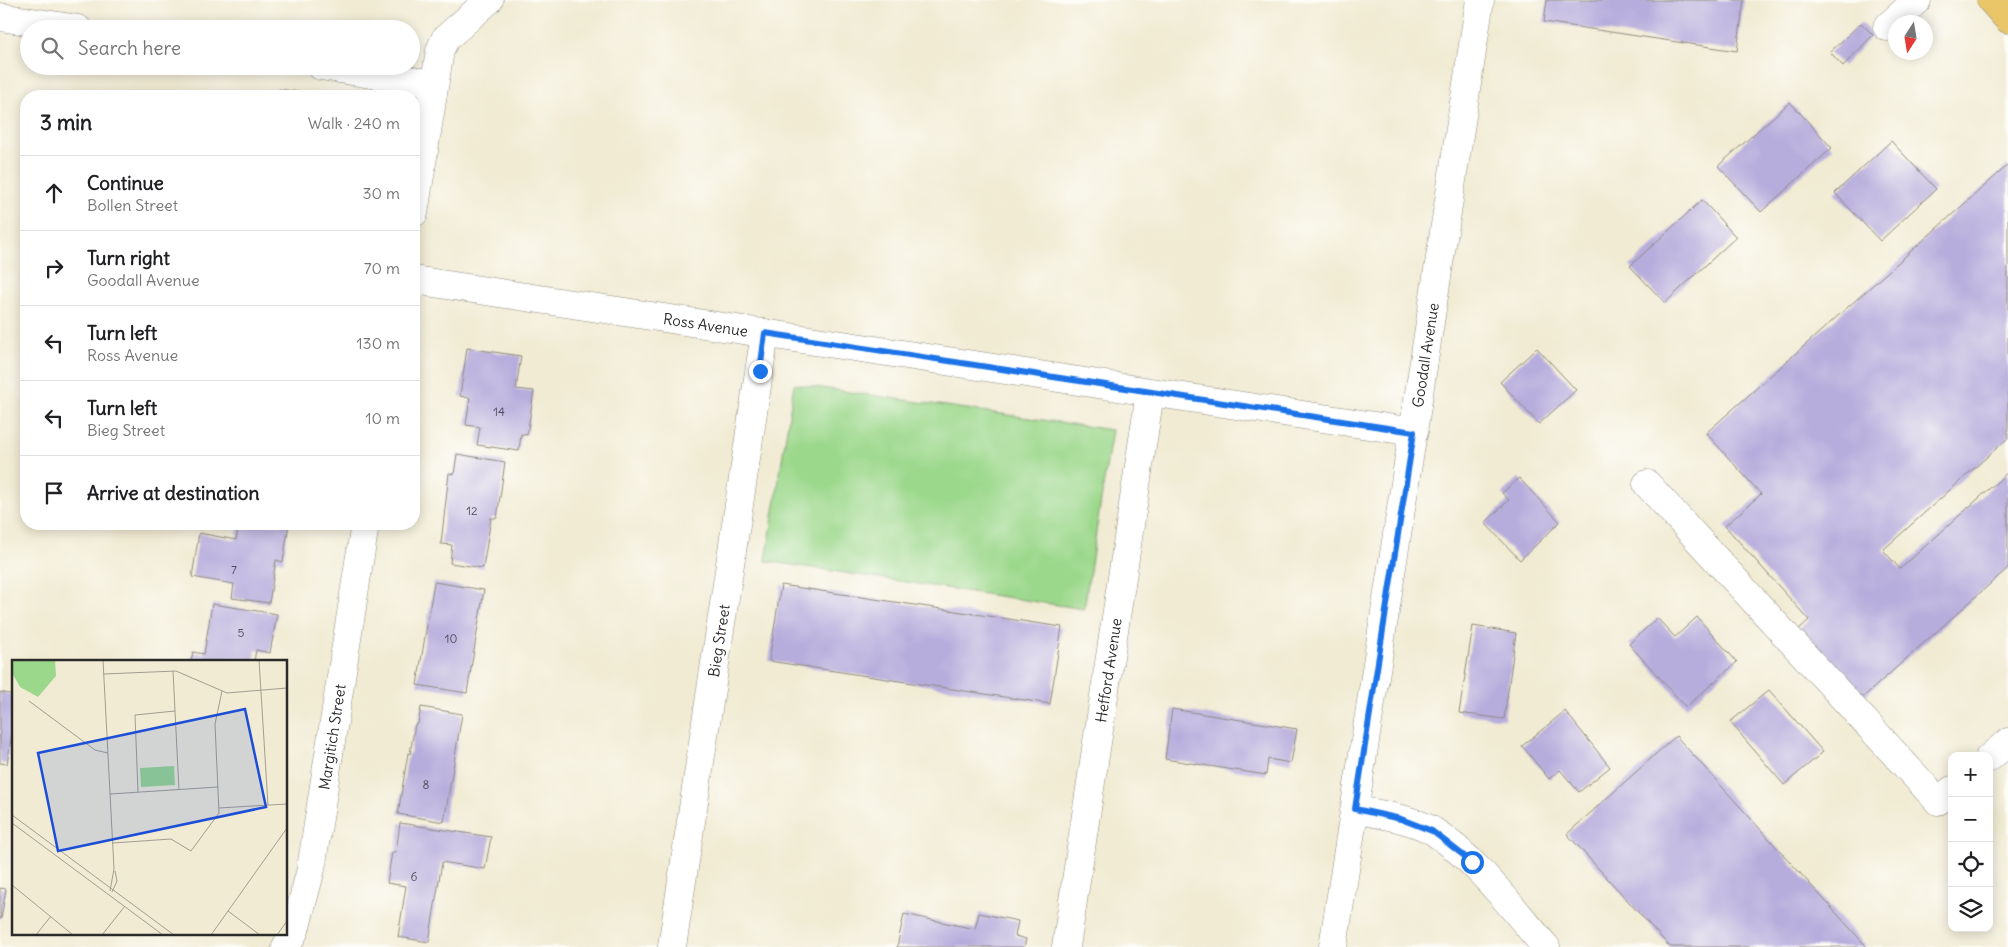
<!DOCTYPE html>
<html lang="en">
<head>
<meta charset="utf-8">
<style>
  :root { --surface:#fff; --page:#f6f6f6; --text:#202124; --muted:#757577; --line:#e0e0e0 }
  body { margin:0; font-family:Delius,sans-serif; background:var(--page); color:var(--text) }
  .controls { position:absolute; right:15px; bottom:15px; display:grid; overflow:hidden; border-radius:10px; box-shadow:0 2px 12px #0003 }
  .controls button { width:45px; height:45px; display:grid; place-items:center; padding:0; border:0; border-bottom:1px solid var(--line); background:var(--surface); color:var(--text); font:25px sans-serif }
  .compass { position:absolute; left:1888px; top:15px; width:45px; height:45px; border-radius:50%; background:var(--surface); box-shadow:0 2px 12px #0003; rotate:192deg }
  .stop { position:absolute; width:15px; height:15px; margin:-11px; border:4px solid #1a73e8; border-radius:50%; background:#fff }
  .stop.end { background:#1a73e8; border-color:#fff; box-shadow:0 1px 5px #0008 }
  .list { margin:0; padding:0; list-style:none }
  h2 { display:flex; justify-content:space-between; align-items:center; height:65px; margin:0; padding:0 20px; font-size:21px }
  h2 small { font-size:16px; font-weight:400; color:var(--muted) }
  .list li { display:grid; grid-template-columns:32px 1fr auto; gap:15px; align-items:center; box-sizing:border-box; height:75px; padding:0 20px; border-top:1px solid var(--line) }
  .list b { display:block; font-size:19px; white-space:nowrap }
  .list p { margin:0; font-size:16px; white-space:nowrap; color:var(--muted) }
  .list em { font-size:16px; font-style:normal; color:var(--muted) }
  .icon { flex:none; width:28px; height:28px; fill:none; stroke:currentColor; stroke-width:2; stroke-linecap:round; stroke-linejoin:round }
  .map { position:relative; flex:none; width:2008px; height:947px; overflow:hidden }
  .search { position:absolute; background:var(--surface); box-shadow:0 2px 12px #0003; left:20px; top:20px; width:400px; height:55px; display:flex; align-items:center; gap:12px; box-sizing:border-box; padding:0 18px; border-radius:28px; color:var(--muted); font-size:19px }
  .panel { position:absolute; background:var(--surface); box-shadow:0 2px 12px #0003; left:20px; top:90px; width:400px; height:440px; border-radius:20px }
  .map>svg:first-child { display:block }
  .green { fill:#9cd88c; stroke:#64825c }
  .building { fill:#b7addd }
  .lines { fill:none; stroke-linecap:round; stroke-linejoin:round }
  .minor-casing { stroke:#8e8b7f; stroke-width:29 }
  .major-casing { stroke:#8e8b7f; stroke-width:29 }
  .minor { stroke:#fff; stroke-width:28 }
  .major { stroke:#eac669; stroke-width:28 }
  .route { stroke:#1a73e8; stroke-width:6 }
  .labels { text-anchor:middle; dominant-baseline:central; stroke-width:4.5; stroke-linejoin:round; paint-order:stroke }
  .number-label { font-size:12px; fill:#4e4c58 }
  .street-label { font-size:15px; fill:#2b2b2b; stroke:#fdfcf7 }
  .inset-road { fill:none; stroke:#a29e90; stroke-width:1 }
  .view { fill:#1d4ed8; fill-opacity:0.15; stroke:#1d4ed8; stroke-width:2.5 }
  .inset-edge { fill:none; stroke:#2b2b2b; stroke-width:2.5 }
</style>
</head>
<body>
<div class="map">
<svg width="2008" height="947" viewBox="0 0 2008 947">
  <rect width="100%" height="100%" fill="#fdfcf7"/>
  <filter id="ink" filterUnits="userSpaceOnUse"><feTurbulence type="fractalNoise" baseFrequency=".02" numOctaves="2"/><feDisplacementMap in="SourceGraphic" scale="10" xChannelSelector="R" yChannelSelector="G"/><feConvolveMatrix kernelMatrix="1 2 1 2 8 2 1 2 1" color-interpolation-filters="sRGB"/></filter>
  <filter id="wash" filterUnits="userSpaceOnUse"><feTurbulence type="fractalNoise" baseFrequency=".0096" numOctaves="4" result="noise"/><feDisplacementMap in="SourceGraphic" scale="20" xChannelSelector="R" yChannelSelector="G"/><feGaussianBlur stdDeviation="1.12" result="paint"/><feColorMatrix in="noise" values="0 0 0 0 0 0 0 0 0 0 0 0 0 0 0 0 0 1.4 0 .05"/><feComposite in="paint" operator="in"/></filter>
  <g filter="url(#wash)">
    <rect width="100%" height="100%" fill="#f1ebd3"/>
    <!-- green -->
    <path class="green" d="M 794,384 L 1112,430 L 1084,609 L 766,561 Z"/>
    <g id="blocks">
      <!-- building -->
      <path class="building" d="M 1547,0 L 1744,0 L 1737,51 L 1544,22 Z
        M 1861,23 L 1873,35 L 1843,66 L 1830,52 Z
        M 279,89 L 318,95 L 318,96 L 278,96 Z
        M 1790,102 L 1832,148 L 1761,212 L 1718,166 Z
        M 1891,141 L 1936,189 L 1880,241 L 1835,193 Z
        M 2008,165 L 2008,438 L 1883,550 L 1900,569 L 2008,472 L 2008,568 L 1861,699 L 1798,630 L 1809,620 L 1725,526 L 1761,494 L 1706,433 Z
        M 1702,200 L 1736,237 L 1665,303 L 1630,266 Z
        M 467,348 L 521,356 L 516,389 L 534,391 L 527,435 L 521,434 L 519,451 L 477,445 L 480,427 L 466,425 L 470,398 L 460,396 Z
        M 1537,348 L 1576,390 L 1539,424 L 1500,382 Z
        M 457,454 L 505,462 L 497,518 L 491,518 L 483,568 L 450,563 L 452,545 L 441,544 L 449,473 L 454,474 Z
        M 1519,478 L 1560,522 L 1520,560 L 1485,523 L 1509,500 L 1502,493 Z
        M 239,524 L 289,524 L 283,562 L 276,560 L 269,603 L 232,598 L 234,584 L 192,577 L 199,533 L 236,540 Z
        M 434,582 L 484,590 L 467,693 L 417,685 Z
        M 781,585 L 1062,627 L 1050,704 L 769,661 Z
        M 212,604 L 277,614 L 270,653 L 256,650 L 254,661 L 191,661 L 193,652 L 204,654 Z
        M 1697,617 L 1737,662 L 1686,707 L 1629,644 L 1657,618 L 1675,637 Z
        M 1473,626 L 1516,633 L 1504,719 L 1459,713 Z
        M 1769,690 L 1823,752 L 1784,785 L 1730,722 Z
        M 0,692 L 14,695 L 14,720 L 7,764 L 0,763 Z
        M 421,707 L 462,714 L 444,822 L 398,814 L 408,753 L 410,754 L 415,724 L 418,724 Z
        M 1172,709 L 1297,729 L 1291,763 L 1268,759 L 1266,775 L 1165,759 Z
        M 1565,711 L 1610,767 L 1579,792 L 1560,770 L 1549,779 L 1522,746 Z
        M 1676,736 L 1867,947 L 1670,947 L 1567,834 Z
        M 400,823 L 491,837 L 485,869 L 442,862 L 429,942 L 398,937 L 406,886 L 387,883 L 392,852 L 396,852 Z
        M 0,888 L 6,889 L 1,919 L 0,919 Z
        M 979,913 L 1018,921 L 1015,936 L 1026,939 L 1024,947 L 897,947 L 904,914 L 975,929 Z"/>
    </g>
  </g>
  <g filter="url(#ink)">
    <use href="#blocks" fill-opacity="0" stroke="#8e8b7f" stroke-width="1"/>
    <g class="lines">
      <!-- minor casing -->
      <g class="minor-casing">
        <g id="minor">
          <path d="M 0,17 L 78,29"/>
          <path d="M 1887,27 L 1917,0"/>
          <path d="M 321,66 L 433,84"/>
          <path d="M 414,213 L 440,50 L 445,39 L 489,0"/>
          <path id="s1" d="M 414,280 L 1414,432"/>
          <path d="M 1647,484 L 1938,801 L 1952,790"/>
          <path d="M 1989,758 L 2008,742"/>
          <path d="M 1355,809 C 1380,815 1410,818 1433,831 C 1475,858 1513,909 1546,947"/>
          <path id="s2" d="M 286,947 L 295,930 L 311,869 L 365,524"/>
          <path id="s3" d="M 672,947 L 765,333"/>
          <path id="s4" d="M 1066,947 L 1150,393"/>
          <path id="s5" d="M 1333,947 L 1480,0"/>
        </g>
      </g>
      <!-- major casing -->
      <g class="major-casing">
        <path id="major" d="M 1991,0 L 2008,19"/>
      </g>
      <!-- minor -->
      <use href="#minor" class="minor"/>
      <!-- major -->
      <use href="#major" class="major"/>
    </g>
  </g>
  <g class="lines" filter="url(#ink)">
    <!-- route -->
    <path class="route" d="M 760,371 L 765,333 L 1414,432 L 1355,809 L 1401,819 L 1432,831 L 1472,862"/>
  </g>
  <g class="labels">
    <!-- number labels -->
    <g class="number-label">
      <text x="499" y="411">14</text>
      <text x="472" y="510">12</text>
      <text x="234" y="569">7</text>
      <text x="241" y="632">5</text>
      <text x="451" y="638">10</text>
      <text x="426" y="784">8</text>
      <text x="414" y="876">6</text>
    </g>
    <!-- street labels -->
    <g class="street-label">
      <text stroke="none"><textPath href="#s1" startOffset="295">Ross Avenue</textPath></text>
      <text stroke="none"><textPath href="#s5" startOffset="599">Goodall Avenue</textPath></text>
      <text stroke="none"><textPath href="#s3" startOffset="310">Bieg Street</textPath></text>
      <text stroke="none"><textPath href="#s4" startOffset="280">Hefford Avenue</textPath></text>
      <text stroke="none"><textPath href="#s2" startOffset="216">Margitich Street</textPath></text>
    </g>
  </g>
  <!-- overview -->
  <g transform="translate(12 660)">
    <rect width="275" height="275" fill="#f1ebd3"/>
    <path d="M 0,0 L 43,0 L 44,16 L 26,37 L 8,27 L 0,13 ZM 162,106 L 163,125 L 129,127 L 128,108 Z" fill="#9cd88c"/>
    <path class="inset-road" d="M 91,0 L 102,209 L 98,231M 247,0 L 256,145M 161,11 L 167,130M 92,14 L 164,11 L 215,33 L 275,28M 17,41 L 83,90 L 96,93M 126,132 L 123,55 L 163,51M 98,134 L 206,127M 207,148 L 275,144M 0,155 L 162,275M 0,163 L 151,275M 101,183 L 159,179 L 179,191 L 207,153 L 203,64 L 210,31M 0,225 L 61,275M 100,232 L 105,221 L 103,211M 216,251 L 248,275M 24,275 L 39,256M 90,275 L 113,246M 199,275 L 275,168M 265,275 L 275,261"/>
    <path class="view" d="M 233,49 L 254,147 L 46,191 L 26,93 Z"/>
    <rect width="275" height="275" class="inset-edge"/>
  </g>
</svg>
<div class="controls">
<button>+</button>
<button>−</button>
<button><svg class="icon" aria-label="locate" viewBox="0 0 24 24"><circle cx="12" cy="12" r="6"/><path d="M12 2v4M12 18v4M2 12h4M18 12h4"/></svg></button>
<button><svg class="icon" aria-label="layers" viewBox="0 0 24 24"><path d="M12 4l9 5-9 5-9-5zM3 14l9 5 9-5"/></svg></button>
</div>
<svg class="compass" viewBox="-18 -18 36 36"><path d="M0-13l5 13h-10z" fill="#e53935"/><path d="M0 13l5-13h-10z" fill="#757577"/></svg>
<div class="stop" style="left:1472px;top:862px"></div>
<div class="stop end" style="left:760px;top:371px"></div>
<div class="search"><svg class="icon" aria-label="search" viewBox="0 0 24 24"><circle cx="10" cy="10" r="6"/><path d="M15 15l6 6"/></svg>Search here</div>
<section class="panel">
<h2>3 min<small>Walk · 240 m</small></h2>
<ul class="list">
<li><svg class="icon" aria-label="ahead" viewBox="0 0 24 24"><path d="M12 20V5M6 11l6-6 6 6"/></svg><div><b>Continue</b><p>Bollen Street</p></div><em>30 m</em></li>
<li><svg class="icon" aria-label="right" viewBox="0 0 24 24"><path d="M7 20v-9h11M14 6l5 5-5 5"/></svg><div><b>Turn right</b><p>Goodall Avenue</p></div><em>70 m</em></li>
<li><svg class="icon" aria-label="left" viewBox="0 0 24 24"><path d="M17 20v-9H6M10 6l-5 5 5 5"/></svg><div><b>Turn left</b><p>Ross Avenue</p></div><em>130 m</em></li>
<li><svg class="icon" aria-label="left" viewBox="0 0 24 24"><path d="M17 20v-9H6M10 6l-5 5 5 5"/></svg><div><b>Turn left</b><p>Bieg Street</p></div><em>10 m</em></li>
<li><svg class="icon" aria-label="arrive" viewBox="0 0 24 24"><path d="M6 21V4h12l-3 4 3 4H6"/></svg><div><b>Arrive at destination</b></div></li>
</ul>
</section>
</div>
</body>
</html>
